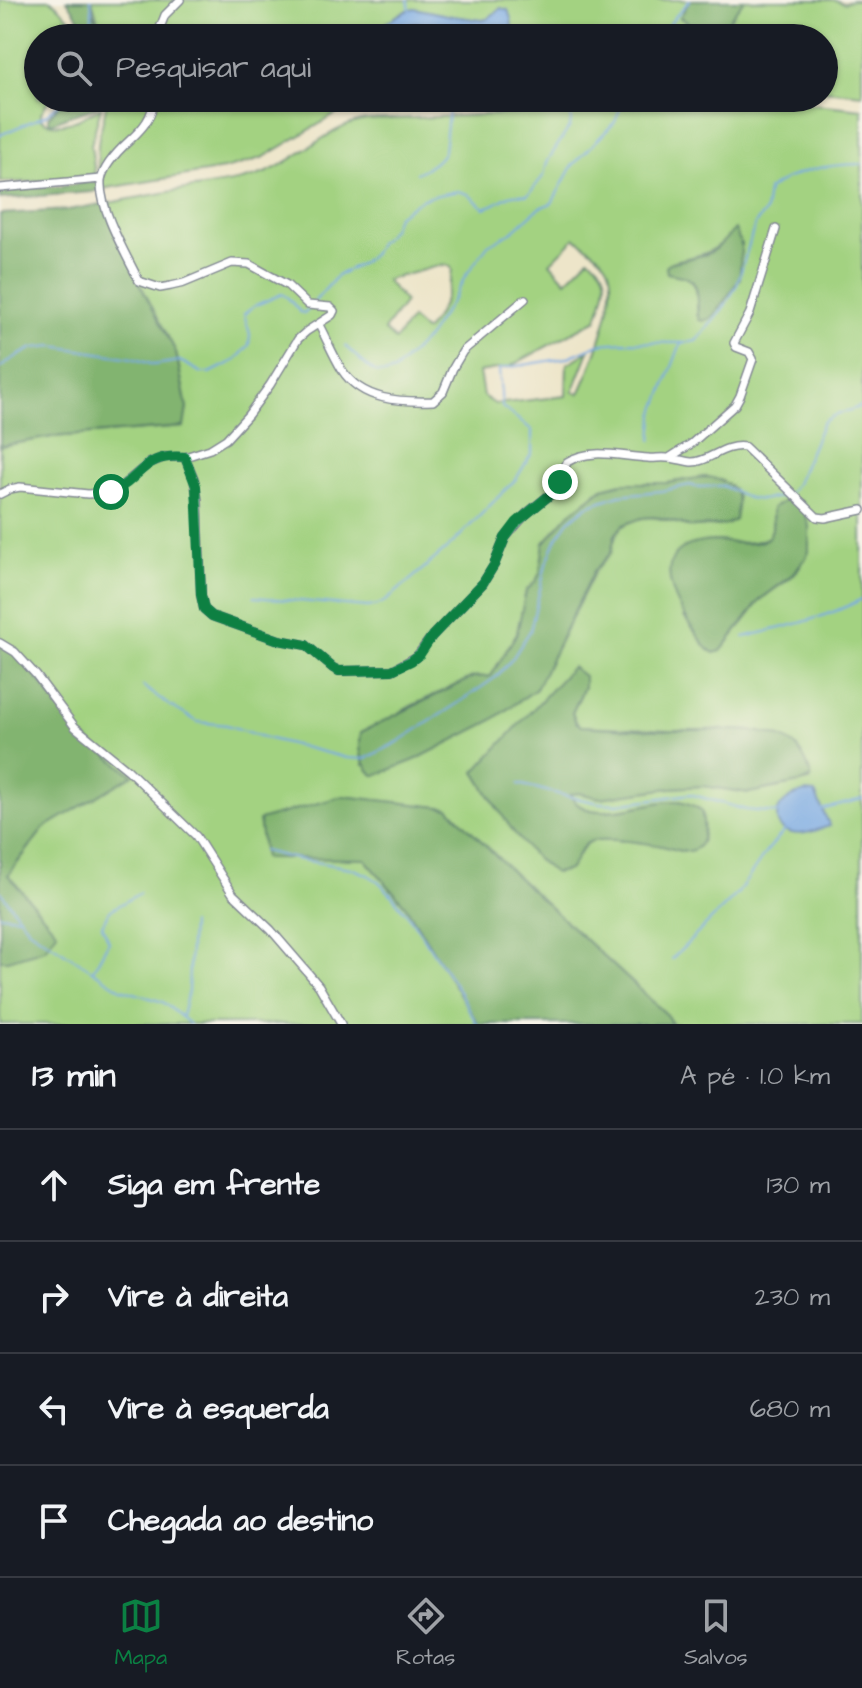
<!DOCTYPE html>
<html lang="pt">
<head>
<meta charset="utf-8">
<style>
  :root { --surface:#171b24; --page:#242831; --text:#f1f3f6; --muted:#9ea1a6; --line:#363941; --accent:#0b8043 }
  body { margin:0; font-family:"Architects Daughter",sans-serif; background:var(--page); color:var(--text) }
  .stop { position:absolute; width:24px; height:24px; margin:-18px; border:6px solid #0b8043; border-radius:50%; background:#fff }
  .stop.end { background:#0b8043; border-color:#fff; box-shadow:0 2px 8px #0008 }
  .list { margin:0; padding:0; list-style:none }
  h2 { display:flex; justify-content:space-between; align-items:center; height:104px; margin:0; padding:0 32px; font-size:34px }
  h2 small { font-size:26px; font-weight:400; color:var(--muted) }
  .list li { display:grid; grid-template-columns:52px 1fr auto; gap:24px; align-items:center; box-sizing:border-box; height:112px; padding:0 32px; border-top:2px solid var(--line) }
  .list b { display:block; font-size:30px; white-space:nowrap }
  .list em { font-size:26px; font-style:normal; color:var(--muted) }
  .icon { flex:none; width:44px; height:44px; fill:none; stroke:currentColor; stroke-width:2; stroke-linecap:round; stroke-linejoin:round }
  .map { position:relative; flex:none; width:862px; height:1024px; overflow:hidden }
  .search { position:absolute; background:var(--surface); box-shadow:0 2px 6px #0004; left:24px; right:24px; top:24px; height:88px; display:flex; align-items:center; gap:20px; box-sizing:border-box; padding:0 28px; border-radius:44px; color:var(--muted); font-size:30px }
  .sheet { height:552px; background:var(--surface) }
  nav { display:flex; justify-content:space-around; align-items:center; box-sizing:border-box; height:112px; border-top:2px solid var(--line); background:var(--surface); font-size:22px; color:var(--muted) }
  nav a { display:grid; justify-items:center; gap:4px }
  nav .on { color:var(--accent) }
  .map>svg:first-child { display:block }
  .green { fill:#a3d281; stroke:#5f8070; stroke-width:2; fill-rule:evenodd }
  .forest { fill:#82b46f; stroke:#4e7266; stroke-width:2 }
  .water { fill:#78a9e3; stroke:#4a6ca0; stroke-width:2 }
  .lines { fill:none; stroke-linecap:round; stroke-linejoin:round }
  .stream { stroke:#78a9e3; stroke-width:2 }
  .minor-casing { stroke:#848a94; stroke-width:10 }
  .minor { stroke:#fff; stroke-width:7 }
  .route { stroke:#0b8043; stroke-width:10 }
</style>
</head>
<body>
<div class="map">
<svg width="862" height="1024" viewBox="0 0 862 1024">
  <rect width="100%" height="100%" fill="#f7f3e8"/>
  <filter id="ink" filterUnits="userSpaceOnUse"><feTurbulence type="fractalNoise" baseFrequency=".0125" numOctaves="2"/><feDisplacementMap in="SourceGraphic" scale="16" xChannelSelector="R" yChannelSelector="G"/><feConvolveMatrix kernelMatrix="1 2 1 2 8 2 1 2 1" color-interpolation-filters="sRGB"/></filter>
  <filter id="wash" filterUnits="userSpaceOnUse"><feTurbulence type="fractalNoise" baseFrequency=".006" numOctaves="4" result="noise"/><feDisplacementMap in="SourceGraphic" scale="32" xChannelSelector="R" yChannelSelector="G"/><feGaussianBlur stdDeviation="1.8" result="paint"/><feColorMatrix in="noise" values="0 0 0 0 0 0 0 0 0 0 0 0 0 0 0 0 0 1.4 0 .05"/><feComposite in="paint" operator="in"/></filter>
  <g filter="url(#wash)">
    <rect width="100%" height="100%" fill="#ede5c9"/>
    <!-- green -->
    <path class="green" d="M 0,0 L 51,0 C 64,10 74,23 80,38 L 38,38 L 38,98 L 50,98 L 41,113 L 41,118 C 57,134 85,117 101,107 L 91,145 L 95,175 L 28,182 L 0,182 L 0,46 C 3,32 0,15 0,0 Z
      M 92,0 L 690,0 L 680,18 L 711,38 L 513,38 L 511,19 L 508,10 L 500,8 L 487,19 L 482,20 L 452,16 L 414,8 L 401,13 L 381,26 L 368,38 L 103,38 Z
      M 744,0 L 835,0 L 844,3 L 852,0 L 862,0 L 862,94 L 824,90 L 824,38 L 715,38 Z
      M 416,22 C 428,26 431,25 443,25 C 449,25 478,34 483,38 L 385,38 Z
      M 107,98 L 519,98 L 375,104 L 343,110 L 264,157 L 249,162 L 224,169 L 101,189 C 98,171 96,154 99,137 C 102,124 106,111 107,98 Z
      M 736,98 L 776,100 L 862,109 L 862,1024 L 672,1024 L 665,1013 L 513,873 L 449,809 L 365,859 L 405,905 L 478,1024 L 0,1024 L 0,960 L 8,960 L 56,932 L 8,876 L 44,828 L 133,775 L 79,734 L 0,643 L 0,446 L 52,437 L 183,427 L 187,408 L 176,352 L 141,286 L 108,203 C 136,198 165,192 194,188 C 219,184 243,182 267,172 C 301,158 329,126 366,120 L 506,114 L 645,106 ZM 575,238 C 585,245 598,253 605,262 C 625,287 591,368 579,394 L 573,392 L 589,351 L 567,364 L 566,396 L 495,404 L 483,396 L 479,372 L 509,367 L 597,319 C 604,295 616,273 589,258 L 566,281 L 550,263 ZM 724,241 L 740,248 C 741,268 730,292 720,309 L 697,315 C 698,282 694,283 669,263 C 691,255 706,258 724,241 ZM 442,265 L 450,266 L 452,270 C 449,292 441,315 425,331 L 411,319 L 395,340 L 384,330 L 405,302 L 386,280 ZM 704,477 L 725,484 L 732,488 L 730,522 C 724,526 719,526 712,526 C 704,527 695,528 687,526 C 662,521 652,510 626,524 C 617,529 616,536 613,545 C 609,555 602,563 595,571 L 536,689 L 489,722 L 456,738 L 364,765 L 361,750 L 360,736 L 411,706 L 471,678 C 478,675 484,678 491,676 L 517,633 L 526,591 L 536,581 L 540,573 L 544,543 L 568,515 L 602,488 L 622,483 L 667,483 ZM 801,506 C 812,534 814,557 789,579 C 779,587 768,592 759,602 C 746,618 735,635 721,651 L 714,653 L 708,649 L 684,617 L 713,541 C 732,542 751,546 769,537 L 772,529 L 772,508 ZM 584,687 L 572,713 L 576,722 L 581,726 L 671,730 L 747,731 L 810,781 L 749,793 L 703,786 L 670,788 L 600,798 L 579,793 L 569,794 C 588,829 648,799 678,801 C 686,801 694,806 701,810 L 703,816 L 664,846 C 648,844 606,836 591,841 C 585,844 581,850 578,855 L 498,810 L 475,772 Z"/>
    <!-- forest -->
    <path class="forest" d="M 67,0 L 91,0 L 94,15 L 106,38 L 87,38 L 81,21 Z
      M 690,0 L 744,0 L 715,38 L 711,38 L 680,17 Z
      M 66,98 L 108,98 C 91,111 88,110 69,116 C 61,119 57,122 49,123 L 49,116 Z
      M 89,182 L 103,183 L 99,190 L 93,192 L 0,199 L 0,187 L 60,187 Z
      M 108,203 L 141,286 L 176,352 L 187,408 L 184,427 L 52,437 L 0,446 L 0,214 L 68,210 Z
      M 735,229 L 741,244 L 740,279 L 712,318 L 703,321 L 699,320 C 695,308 703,284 687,278 C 681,275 674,275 667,273 L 666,267 L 669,263 L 707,254 L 716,249 Z
      M 704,477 C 717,477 735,484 737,499 C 738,505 736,514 735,520 L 725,525 L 692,527 L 661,518 L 652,517 L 642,518 L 623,525 L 615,535 L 611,553 L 594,571 L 536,689 L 489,722 L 415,760 L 377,775 L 373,775 C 361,762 358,750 361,732 L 471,678 C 478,675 484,678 491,676 L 517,633 L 526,591 L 536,581 L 540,573 L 544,543 L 568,515 L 603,488 L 622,483 L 667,483 Z
      M 784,501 L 801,501 L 809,526 L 809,552 L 806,558 L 790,577 L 761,599 L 721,651 L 714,653 L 708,649 C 681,615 634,545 713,541 C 728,541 755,548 767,538 C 775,531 772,517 772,508 Z
      M 0,643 L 15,648 L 79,734 L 133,775 L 44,828 L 8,875 L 57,932 L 45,949 L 8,960 L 0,960 Z
      M 572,667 L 584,676 L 584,687 L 572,713 L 576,722 L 581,726 C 612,728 643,730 674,730 C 706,731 764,725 790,742 C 802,749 808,765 812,778 L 804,782 L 749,793 L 703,786 L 670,788 L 600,798 L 579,793 L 570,794 C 584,829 650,799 677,801 C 686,801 694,806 701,810 C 704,822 707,844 693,850 C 683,854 671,848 662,846 C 647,843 605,837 592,841 C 579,845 577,861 569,870 L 555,873 C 520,851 497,806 475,772 Z
      M 343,796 L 449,808 L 513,873 L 665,1013 L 672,1024 L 478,1024 L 405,905 L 365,859 L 264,858 L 259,820 Z"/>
    <!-- water -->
    <path class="water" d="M 414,8 L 452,16 L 482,20 L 487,19 L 501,8 L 508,10 L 511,19 L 513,38 L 483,38 L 473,33 L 457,30 L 447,25 L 431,27 L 416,22 L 385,38 L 368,38 C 378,28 400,12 414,8 Z
      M 805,792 L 815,793 L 830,826 C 819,829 804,836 792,833 C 773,829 773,810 787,800 C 792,796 799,794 805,792 Z"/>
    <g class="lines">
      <!-- stream -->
      <path class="stream" d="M 408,0 L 410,11
        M 90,38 L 92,16 L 91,0
        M 658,38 L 664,34 L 673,19 L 690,0
        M 0,135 L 46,115 L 65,98
        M 416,173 C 428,167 438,163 444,151 L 449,107 L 453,98
        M 315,301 L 337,276 L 363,262 L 372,255 L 378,244 L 392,229 L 397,216 L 419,201 L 428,197 L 458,191 L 468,194 L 484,208 C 505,203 502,192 527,195 L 530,193 L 544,175 L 547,162 L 570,126 L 571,120 L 570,98
        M 345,346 L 369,368 L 377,373 L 385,374 L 394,371 L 428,337 L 453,299 L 466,275 L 488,245 L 513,231 L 539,208 L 552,203 L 572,166 L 615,122 L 624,98
        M 0,368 L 12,359 L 33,348 L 53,346 L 132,358 L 154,365 L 180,361 L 202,373 L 210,373 L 236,360 L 249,345 L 250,334 L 244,314 L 256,305 L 282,294 L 288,298 L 300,312 L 304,313 L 308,309
        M 652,440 L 654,415 L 681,343
        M 254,597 L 368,607 L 378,605 L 387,600 L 452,544 L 516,479 L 532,453 L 532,430 L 502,407 L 499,369 L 566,358 L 599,344 L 624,342 L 685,343 L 696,341 L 723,309 L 737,285 L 755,224 L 765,212 L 768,190 C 795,170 829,164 862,164
        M 744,637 C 785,627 824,619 862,599
        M 143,686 L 167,704 L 198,722 L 227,725 L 266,738 L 347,758 L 365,759 L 398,742 L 463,700 L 496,677 L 512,659 L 530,631 L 546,564 L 557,538 L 569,521 L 587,506 L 619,495 L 661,491 L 690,485 L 696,487 L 723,486 L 748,498 L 760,500 L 781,497 L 790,492 L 796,484 L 823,422 L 833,416 L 862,406
        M 519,784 L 566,796 L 599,803 L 617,804 L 690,794 L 746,810 L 778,813
        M 821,810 L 862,799
        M 263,851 L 296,859 L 351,868 L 368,875 L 378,881 L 390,893 L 411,919 L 456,986 L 477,1024
        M 0,891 L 28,929 L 121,989 L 163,1002 L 190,1024
        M 0,915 L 19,917
        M 672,959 L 738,893 L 766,852 L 786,829
        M 93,970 L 109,941 L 102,925 L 109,911 L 140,893
        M 182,1016 L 188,991 L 191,924"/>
    </g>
  </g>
  <g filter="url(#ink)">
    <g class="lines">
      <!-- minor casing -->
      <g class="minor-casing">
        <path id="minor" d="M 156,38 L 165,15 L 180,0
          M 0,188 L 101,179
          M 319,325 C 327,340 333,355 342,370 C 362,401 400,402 433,401 L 443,392 L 453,368 L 463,351 L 525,299
          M 185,457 L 194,479 L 198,500 L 201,595 L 204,609 L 212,616 L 279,640 L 306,645 L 333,668 L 339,671 L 392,670 L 416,657 L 432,636 L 483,583 L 494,565 L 505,538 L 526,514 L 557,489 L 567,462 C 590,447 623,457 648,458 C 654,459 660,457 667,458 C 675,458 683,461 691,462 C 708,463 724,443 745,447 L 817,517 L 825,518 L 862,510
          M 669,458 L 691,444 L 735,405 L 740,396 L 753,359 L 749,352 L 736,347 L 734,343 L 750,313 L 776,229
          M 0,494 L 10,489 L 20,487 L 88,494 L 111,492 L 124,484 L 149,463 L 165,457 L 185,457 L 210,449 L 226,439 L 248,415 L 270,385 L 298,339 L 307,331 L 332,315 L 334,311 L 330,307 L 308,305 L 287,285 L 249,264 L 232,263 L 184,283 L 171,286 L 160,288 L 139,281 C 127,256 99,209 101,181 C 103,166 119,150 130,140 C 143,128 153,117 154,98
          M 0,643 L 15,652 L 36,675 L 75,727 L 128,770 L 196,836 L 233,894 L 271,930 L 309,974 L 319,986 L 341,1024"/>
      </g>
      <!-- minor -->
      <use href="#minor" class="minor"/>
    </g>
  </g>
  <g class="lines" filter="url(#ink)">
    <!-- route -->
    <path class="route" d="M 111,492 C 143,479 141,453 185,457 L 196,486 L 201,595 L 204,609 L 212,616 L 279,640 L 306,645 L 333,668 L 339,671 L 392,670 L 411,661 L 420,654 L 432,636 L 483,583 L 494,565 L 505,538 L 517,522 L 557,489 L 560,482"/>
  </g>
</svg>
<div class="stop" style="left:111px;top:492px"></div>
<div class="stop end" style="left:560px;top:482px"></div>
<div class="search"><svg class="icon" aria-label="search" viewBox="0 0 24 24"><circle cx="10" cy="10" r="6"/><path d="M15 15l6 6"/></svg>Pesquisar aqui</div>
</div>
<section class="sheet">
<h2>13 min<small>A pé · 1.0 km</small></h2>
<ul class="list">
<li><svg class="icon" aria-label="ahead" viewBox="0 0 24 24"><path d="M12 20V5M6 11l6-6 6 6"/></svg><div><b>Siga em frente</b></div><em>130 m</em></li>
<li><svg class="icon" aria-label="right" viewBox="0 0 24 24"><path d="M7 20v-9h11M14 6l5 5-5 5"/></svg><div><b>Vire à direita</b></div><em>230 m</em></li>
<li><svg class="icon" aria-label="left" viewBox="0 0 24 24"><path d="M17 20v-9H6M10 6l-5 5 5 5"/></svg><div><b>Vire à esquerda</b></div><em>680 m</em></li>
<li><svg class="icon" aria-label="arrive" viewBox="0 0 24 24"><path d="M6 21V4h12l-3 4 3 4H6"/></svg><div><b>Chegada ao destino</b></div></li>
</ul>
</section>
<nav>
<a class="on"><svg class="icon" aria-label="map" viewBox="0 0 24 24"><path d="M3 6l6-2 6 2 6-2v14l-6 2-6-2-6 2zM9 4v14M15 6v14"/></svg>Mapa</a>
<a><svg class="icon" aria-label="directions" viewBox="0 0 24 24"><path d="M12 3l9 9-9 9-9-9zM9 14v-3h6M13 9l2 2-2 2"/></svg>Rotas</a>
<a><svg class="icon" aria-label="saved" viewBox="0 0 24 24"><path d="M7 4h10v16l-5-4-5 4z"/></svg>Salvos</a>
</nav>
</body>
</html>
